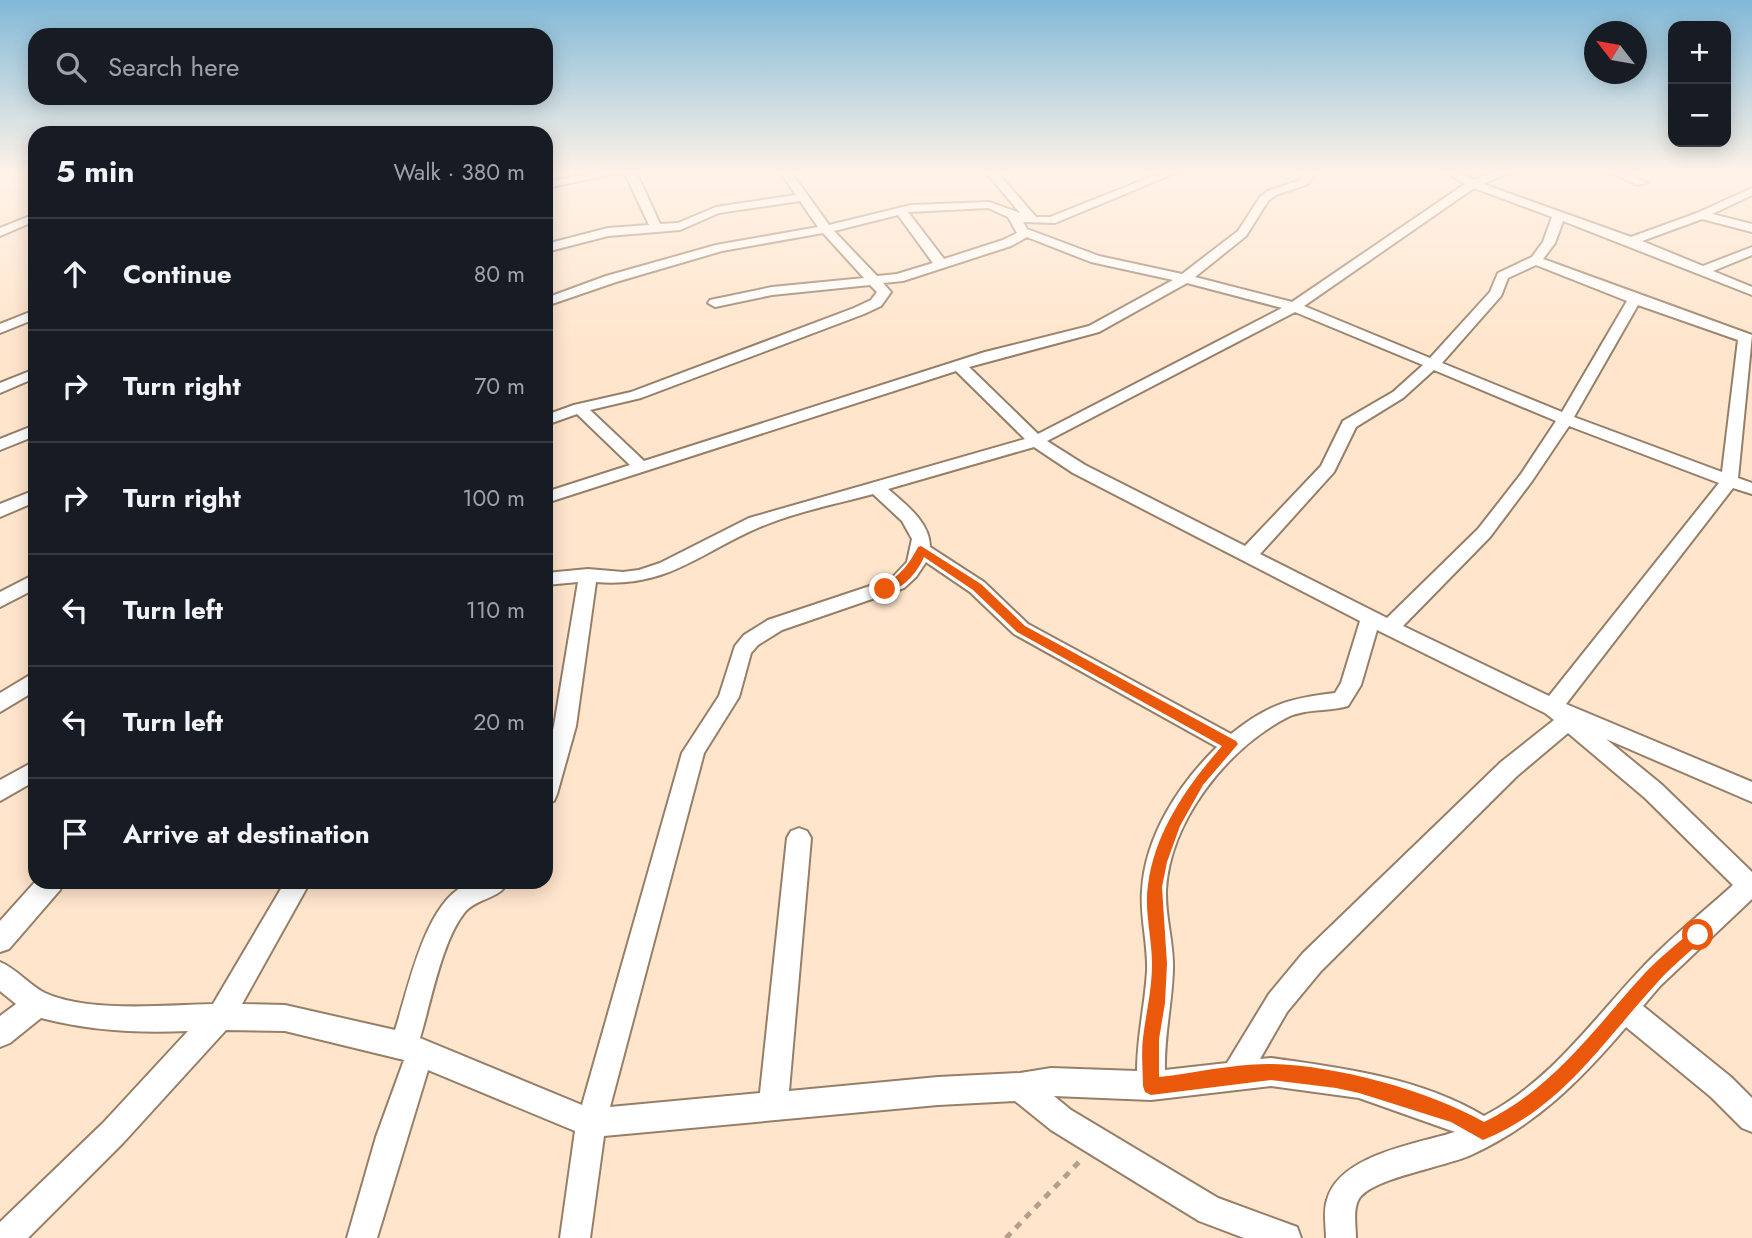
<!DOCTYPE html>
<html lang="en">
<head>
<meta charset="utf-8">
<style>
  :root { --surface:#171b24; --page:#20242c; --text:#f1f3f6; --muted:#9ea1a6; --line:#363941 }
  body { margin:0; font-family:Jost,sans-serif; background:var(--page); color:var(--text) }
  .controls { position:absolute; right:21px; top:21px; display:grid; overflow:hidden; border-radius:14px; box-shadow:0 4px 18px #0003 }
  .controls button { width:63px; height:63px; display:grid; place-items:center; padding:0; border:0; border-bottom:2px solid var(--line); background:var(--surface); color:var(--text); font:35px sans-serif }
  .compass { position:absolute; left:1584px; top:21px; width:63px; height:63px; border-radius:50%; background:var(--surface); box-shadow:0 4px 18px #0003; rotate:301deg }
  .stop { position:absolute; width:21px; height:21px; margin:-16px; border:5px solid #ea580c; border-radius:50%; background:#fff }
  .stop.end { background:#ea580c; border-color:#fff; box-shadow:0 2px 7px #0008 }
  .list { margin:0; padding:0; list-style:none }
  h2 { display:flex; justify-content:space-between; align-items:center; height:91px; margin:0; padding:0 28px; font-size:30px }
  h2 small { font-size:23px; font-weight:400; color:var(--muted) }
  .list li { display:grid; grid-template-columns:46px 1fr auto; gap:21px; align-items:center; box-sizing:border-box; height:112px; padding:0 28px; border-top:2px solid var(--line) }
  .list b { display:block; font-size:26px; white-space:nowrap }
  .list em { font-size:23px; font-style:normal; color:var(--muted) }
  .icon { flex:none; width:38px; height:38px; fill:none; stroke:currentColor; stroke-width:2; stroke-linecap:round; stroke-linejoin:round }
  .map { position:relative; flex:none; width:1752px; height:1238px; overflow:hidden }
  .search { position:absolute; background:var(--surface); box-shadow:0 4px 18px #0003; left:28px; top:28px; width:525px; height:77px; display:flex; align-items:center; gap:18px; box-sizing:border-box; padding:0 24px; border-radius:21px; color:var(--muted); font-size:26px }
  .panel { position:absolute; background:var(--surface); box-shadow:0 4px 18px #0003; left:28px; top:126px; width:525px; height:763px; border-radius:21px }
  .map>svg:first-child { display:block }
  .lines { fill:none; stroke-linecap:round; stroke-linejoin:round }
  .street-casing { stroke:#967f68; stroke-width:4 }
  .path { stroke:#b39f8b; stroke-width:5; stroke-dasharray:7 7; stroke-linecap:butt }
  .street { fill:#fff; fill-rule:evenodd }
  .route { fill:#ea580c }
</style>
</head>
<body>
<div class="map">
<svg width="1752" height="1238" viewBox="0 0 1752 1238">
  <rect width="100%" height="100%" fill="#ffe5cc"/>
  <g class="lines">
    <!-- street casing -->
    <g class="street-casing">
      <path id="street" d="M 599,172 L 623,172 L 546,188 L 546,182 Z
        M 624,172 L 635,172 L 638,176 L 660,224 L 678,223 L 716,207 L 796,195 L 780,172 L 791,172 L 829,225 L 911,205 L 989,202 L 1020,213 L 986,172 L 997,172 L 1036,217 L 1050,217 L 1163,172 L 1178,172 L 1055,223 L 1023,222 L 1027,229 L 1099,256 L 1182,274 L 1238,231 L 1260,197 L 1268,191 L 1300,180 L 1305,172 L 1316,172 L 1308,184 L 1276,195 L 1268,201 L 1246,236 L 1195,277 L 1292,302 L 1465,184 L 1445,172 L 1458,172 L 1474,180 L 1495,172 L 1510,172 L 1483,184 L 1631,237 L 1697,213 L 1752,188 L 1752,195 L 1712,214 L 1752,224 L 1752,232 L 1702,219 L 1642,241 L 1703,266 L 1752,247 L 1752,255 L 1713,271 L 1752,287 L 1752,295 L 1563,221 L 1555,243 L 1543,259 L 1752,335 L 1738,478 L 1752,483 L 1752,494 L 1733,488 L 1566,704 L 1752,782 L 1752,802 L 1606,739 L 1661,784 L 1752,872 L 1752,899 L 1660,986 L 1643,1006 L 1731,1077 L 1752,1098 L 1752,1132 L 1742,1128 L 1711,1097 L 1626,1027 C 1580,1081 1536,1125 1471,1155 C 1444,1167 1379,1177 1361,1196 C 1352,1206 1356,1226 1356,1238 L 1326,1238 C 1326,1226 1323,1211 1327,1200 C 1339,1155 1416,1144 1455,1132 L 1359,1098 L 1271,1086 L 1151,1100 L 1054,1096 L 1071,1110 L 1218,1198 L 1297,1227 L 1301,1238 L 1244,1238 L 1199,1221 L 1051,1130 L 1015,1101 L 938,1105 L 604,1136 L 590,1238 L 560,1238 L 575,1131 L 428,1070 L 377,1238 L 347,1238 L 376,1137 L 404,1060 L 285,1031 L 226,1030 L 123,1143 L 28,1238 L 0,1238 L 0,1222 L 103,1123 L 188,1031 C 136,1033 92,1031 41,1018 L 10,1043 L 0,1047 L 0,1016 L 16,1004 L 0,991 L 0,962 C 17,969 29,985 45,993 C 90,1013 164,1005 213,1004 L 285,882 L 310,882 L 242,1004 L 285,1005 L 395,1030 C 409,988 425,899 470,883 C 481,879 497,882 508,882 C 500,899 477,898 465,912 C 442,940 431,1002 420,1038 L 582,1105 L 682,753 L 719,696 L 735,646 L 744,635 L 768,620 L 891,579 L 907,562 L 912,539 L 902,521 L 873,494 C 836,504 795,512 760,527 C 699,553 668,588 596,582 L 576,726 L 557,794 L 554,801 L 546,804 L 546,755 L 554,726 L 578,582 L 546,585 L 546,573 L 588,569 L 623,572 L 639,570 L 660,563 L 749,518 L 1025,439 L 956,371 L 546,503 L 546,492 L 630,465 L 577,414 L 546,425 L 546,415 L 574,405 L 631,392 L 854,308 L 871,300 L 877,292 L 870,285 L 772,295 L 715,307 L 708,303 L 710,300 L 772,287 L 864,278 L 823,233 L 722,251 L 616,282 L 546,306 L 546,298 L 606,276 L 716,245 L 818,227 L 800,201 L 719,213 L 680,230 L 608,236 L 546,252 L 546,244 L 608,228 L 649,225 ZM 1474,188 L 1552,217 L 1543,242 L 1532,257 L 1498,273 L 1490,292 L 1430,358 L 1304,306 ZM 988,208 L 1008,217 L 1017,233 L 1003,240 L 944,259 L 908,212 ZM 898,215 L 933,263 L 897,274 L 877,276 L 834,231 ZM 1027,237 L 1091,262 L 1173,280 L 1089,326 L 985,352 L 644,461 L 590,410 L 641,398 L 864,314 L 881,306 L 891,292 L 883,283 L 903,281 L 1011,246 ZM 1536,265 L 1627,301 L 1562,412 L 1442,363 L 1501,296 L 1508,278 ZM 1187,283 L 1282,308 L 1038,434 L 969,367 L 1099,332 ZM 1638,305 L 1738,340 L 1722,472 L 1574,417 ZM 1295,312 L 1423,365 L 1393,392 L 1343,421 L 1321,466 L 1245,546 L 1085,465 L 1047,441 ZM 1434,370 L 1556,421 L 1521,474 L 1478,529 L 1387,618 L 1260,554 L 1334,472 L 1356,427 L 1403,398 ZM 1569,426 L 1719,483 L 1549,696 L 1403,626 L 1490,537 L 1532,481 ZM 1034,447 L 1073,473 L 1360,621 L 1341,683 L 1335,693 C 1290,698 1267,705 1231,734 L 1028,624 L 984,582 L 930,547 C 930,522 905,504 888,489 ZM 926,562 L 970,592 L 1014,634 L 1217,747 C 1179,784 1145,836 1142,891 C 1140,917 1148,944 1147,971 C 1145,1005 1137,1037 1137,1071 L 1051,1068 L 1020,1073 L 938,1077 L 789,1091 L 811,838 L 807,831 L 799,828 L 791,831 L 787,838 L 760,1093 L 610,1107 L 704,753 L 739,697 L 751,653 L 758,645 L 782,630 L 904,588 L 916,577 ZM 1377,630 L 1545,713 L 1554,720 L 1501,762 L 1303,953 L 1269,994 L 1227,1063 L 1165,1070 C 1164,1036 1172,1004 1173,970 C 1174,943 1165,917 1166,890 C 1170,821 1226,750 1286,718 C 1305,708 1328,712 1348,706 L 1361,685 ZM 1568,733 L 1645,798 L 1733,885 C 1702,913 1669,939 1641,969 C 1591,1022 1550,1082 1484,1116 C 1421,1078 1343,1068 1271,1058 L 1260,1059 L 1287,1012 L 1321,971 L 1517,776 Z
        M 1610,172 L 1624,172 L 1647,183 L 1637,185 Z
        M 35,214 L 35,221 L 0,236 L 0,228 Z
        M 35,310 L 35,319 L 0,333 L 0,324 Z
        M 35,369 L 35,378 L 0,393 L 0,383 Z
        M 35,425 L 35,436 L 0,450 L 0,439 Z
        M 35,490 L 35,502 L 0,517 L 0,504 Z
        M 35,574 L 35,589 L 0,607 L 0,592 Z
        M 35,672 L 35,691 L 0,712 L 0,693 Z
        M 35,761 L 35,781 L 0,801 L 0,780 Z
        M 35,882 L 63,882 L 60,890 L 9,949 L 0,952 L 0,921 Z"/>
    </g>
    <!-- path -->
    <path class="path" d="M 1006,1238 L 1080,1161"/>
    <!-- street -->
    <use href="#street" class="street"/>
  </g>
  <!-- sky -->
  <linearGradient id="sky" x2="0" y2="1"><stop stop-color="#81b9d8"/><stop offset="0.5" stop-color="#fff3e8"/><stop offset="1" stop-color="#fff3e8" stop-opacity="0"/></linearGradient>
  <rect width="1752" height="345" fill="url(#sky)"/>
  <!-- route -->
  <path class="route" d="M 921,546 L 981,584 L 1025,626 L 1236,741 L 1238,744 L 1203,785 L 1180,826 L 1167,862 L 1162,887 L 1167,964 L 1165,1003 L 1159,1039 L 1159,1077 C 1195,1073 1237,1063 1272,1064 C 1335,1065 1430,1091 1484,1122 C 1554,1088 1593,1030 1645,973 C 1659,958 1677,944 1693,930 L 1703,930 L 1705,935 L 1703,940 C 1687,954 1670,968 1656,984 C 1601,1044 1562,1108 1483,1140 L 1451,1122 L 1359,1093 L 1336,1088 L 1271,1080 L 1151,1095 L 1145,1092 L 1143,1086 C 1143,1071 1141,1054 1143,1038 C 1146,1013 1152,990 1152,964 C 1152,938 1144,910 1148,885 C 1155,831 1188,785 1222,746 L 1017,632 L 973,590 L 924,557 C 917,573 900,594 881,592 L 881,586 C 900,576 908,566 918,547 Z"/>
</svg>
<div class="controls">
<button>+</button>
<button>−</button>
</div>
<svg class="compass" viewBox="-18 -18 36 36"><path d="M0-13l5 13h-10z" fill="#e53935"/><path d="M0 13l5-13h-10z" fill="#9ea1a6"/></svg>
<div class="stop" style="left:1698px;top:935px"></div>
<div class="stop end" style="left:885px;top:589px"></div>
<div class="search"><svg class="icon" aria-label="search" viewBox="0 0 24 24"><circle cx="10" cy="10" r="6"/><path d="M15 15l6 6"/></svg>Search here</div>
<section class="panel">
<h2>5 min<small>Walk · 380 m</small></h2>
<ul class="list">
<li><svg class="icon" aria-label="ahead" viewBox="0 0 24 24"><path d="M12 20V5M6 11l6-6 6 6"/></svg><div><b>Continue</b></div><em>80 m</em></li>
<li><svg class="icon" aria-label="right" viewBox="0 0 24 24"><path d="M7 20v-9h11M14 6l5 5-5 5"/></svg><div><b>Turn right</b></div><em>70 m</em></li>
<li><svg class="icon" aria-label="right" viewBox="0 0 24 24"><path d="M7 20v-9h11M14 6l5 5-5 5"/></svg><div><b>Turn right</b></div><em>100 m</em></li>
<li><svg class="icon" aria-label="left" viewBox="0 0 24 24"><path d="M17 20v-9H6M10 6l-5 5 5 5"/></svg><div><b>Turn left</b></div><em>110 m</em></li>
<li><svg class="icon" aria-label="left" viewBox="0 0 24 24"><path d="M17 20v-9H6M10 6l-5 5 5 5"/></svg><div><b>Turn left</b></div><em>20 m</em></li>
<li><svg class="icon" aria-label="arrive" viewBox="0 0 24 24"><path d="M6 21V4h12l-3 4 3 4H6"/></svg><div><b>Arrive at destination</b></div></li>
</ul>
</section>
</div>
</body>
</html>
